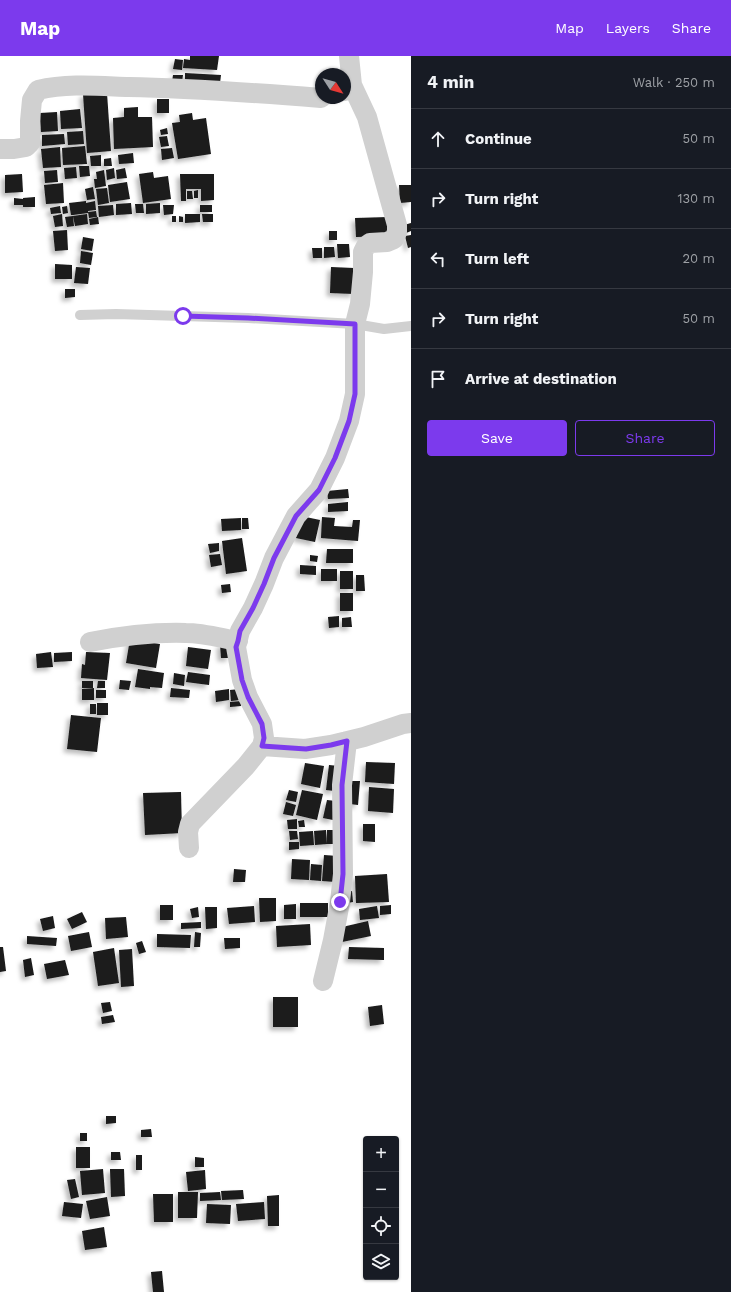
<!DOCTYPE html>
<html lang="en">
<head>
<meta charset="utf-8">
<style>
  :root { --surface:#171b24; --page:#20242c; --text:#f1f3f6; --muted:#9ea1a6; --line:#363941; --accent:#7c3aed }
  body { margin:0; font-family:"Work Sans",sans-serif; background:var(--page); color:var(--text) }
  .controls { position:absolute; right:12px; bottom:12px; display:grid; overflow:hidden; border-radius:4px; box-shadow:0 1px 3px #0004 }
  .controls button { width:36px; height:36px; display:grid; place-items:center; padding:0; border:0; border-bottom:1px solid var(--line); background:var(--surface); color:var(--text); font:20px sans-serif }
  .compass { position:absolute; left:315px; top:12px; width:36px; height:36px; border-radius:50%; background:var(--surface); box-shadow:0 1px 3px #0004; rotate:126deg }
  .stop { position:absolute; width:12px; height:12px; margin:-9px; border:3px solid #7c3aed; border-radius:50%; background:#fff }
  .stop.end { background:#7c3aed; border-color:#fff; box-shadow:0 1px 4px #0008 }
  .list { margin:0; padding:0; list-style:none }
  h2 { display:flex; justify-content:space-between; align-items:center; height:52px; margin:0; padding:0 16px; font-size:17px }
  h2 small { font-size:13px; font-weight:400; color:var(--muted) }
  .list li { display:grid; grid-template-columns:26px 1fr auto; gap:12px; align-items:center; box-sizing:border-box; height:60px; padding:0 16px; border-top:1px solid var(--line) }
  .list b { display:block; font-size:15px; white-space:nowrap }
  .list em { font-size:13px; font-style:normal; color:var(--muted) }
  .actions { display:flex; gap:8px; padding:12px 16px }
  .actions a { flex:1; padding:9px 0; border:1px solid var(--accent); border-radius:4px; text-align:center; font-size:14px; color:var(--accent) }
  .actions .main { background:var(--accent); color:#fff }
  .icon { flex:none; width:22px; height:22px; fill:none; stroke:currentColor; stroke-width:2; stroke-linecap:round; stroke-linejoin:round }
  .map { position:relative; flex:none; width:411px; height:1236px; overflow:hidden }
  header { display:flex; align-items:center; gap:24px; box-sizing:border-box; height:56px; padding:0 20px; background:var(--accent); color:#fff }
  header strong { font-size:19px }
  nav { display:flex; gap:22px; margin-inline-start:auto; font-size:14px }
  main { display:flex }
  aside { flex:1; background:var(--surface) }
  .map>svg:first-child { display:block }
  .building { fill:#1a1a1a; filter:url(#shadow) }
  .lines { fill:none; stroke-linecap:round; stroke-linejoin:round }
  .lane { stroke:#d0d0d0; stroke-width:10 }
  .street { stroke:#d0d0d0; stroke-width:20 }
  .route { stroke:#7c3aed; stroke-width:5 }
</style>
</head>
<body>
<header>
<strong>Map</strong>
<nav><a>Map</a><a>Layers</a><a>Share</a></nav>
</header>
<main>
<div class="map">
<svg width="411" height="1236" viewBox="0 0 411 1236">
  <defs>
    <filter id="shadow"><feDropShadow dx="-3.5" dy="3.5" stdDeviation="2" flood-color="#0004"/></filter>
  </defs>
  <rect width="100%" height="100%" fill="#fff"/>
  <!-- building -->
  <path class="building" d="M 190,0 L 219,0 L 217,14 L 183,12 L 184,3 L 190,4 Z
    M 175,3 L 183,4 L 182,14 L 173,13 Z
    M 185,17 L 221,19 L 220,27 L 185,25 Z
    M 173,19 L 183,19 L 182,26 L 172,26 Z
    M 107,37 L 111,95 L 87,97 L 83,38 Z
    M 157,43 L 169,43 L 169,57 L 157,57 Z
    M 138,51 L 138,61 L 152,61 L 153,91 L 114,93 L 113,62 L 124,61 L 124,52 Z
    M 80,53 L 82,72 L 61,73 L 60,55 Z
    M 57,56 L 58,75 L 41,76 L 40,57 Z
    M 192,57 L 193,64 L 206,62 L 211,98 L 178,103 L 172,67 L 180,66 L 179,59 Z
    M 167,72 L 168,78 L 161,79 L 160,74 Z
    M 83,75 L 84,88 L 68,89 L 67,76 Z
    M 64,78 L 65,88 L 42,90 L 42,79 Z
    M 167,80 L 169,90 L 161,91 L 159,81 Z
    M 85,90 L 87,108 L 63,109 L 62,92 Z
    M 60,91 L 61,111 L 43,112 L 41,93 Z
    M 172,92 L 174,102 L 162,104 L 161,93 Z
    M 133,97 L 134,107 L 119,108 L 118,99 Z
    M 101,99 L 101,110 L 91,110 L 90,100 Z
    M 111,102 L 112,110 L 104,110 L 104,103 Z
    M 79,110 L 89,110 L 90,120 L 80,121 Z
    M 76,111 L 77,122 L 65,123 L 64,112 Z
    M 114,112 L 115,122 L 107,124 L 106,114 Z
    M 125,112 L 127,122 L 117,123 L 116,114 Z
    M 57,114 L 58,126 L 45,127 L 44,115 Z
    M 104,114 L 106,130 L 95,132 L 94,123 L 97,123 L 96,116 Z
    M 153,116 L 154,122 L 168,120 L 171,143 L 143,147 L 139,118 Z
    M 22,118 L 23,136 L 5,137 L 5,119 Z
    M 180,118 L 214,118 L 214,144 L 201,145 L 201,133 L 186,133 L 186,145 L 181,145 Z
    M 127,126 L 130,143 L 110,146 L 108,129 Z
    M 63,127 L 64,147 L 46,148 L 44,129 Z
    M 399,129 L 411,129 L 411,146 L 400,147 Z
    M 93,131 L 95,143 L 87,144 L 85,133 Z
    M 107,132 L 109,147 L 98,149 L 96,133 Z
    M 198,134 L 198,142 L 194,142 L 194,135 Z
    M 187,135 L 192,135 L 193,143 L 187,143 Z
    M 35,141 L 35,151 L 23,151 L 23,142 Z
    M 14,142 L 23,143 L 23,149 L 14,149 Z
    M 86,145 L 86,147 L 95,145 L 96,154 L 88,155 L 88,157 L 73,159 L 72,158 L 73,159 L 71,159 L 69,147 Z
    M 131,147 L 132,158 L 116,159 L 116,148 Z
    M 160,147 L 160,157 L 146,158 L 146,148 Z
    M 135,148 L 143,148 L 144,157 L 136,157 Z
    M 113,149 L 114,159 L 99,161 L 98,150 Z
    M 163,149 L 174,149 L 173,158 L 164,159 Z
    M 200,149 L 212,149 L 212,156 L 200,156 Z
    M 60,150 L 61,157 L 51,158 L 50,152 Z
    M 67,150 L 68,157 L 63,158 L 62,151 Z
    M 96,155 L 97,161 L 89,162 L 88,156 Z
    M 62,158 L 63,170 L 55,171 L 53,160 Z
    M 87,158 L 88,168 L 75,170 L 73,160 Z
    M 185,158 L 200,158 L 200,166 L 185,167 Z
    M 202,158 L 213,158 L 213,166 L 203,166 Z
    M 73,160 L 74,170 L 67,171 L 65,161 Z
    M 172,160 L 176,160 L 176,166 L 172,166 Z
    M 179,160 L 183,161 L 183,166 L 179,166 Z
    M 98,161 L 99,168 L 90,169 L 89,163 Z
    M 388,161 L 389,180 L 356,181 L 355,162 Z
    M 411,167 L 411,175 L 406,177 L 404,169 Z
    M 67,174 L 68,194 L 55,195 L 53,175 Z
    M 329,175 L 337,175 L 337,184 L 329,184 Z
    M 411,179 L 411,191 L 408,192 L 405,180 Z
    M 83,181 L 94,183 L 92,195 L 81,193 Z
    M 337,188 L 349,188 L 350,201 L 338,202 Z
    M 324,191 L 334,191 L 335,201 L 324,202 Z
    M 312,192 L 322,192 L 322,202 L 313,202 Z
    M 81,195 L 93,197 L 91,209 L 80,207 Z
    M 55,208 L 72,209 L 72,223 L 55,223 Z
    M 76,211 L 90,212 L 88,228 L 74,227 Z
    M 331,211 L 354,212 L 354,238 L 330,237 Z
    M 65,233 L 75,233 L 75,241 L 65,242 Z
    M 348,433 L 349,442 L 328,443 L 327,435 Z
    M 348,446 L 348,455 L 328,456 L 328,448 Z
    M 301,460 L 320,464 L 315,486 L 296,482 Z
    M 322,461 L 335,462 L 334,470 L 352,471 L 353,464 L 360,464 L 358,485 L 321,482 Z
    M 241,462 L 241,474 L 222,475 L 221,463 Z
    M 242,462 L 248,462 L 249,473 L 242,473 Z
    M 242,482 L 247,515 L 226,518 L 222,485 Z
    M 219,487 L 219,495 L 210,497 L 208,488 Z
    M 327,493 L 353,493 L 353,507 L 326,507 Z
    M 220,498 L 222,509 L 211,511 L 209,499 Z
    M 310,499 L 318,500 L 317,506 L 310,505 Z
    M 300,509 L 316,510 L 316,519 L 300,518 Z
    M 321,513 L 337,513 L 337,525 L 321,525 Z
    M 340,515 L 353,515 L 353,533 L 340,533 Z
    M 356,519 L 364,519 L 365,535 L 356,535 Z
    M 230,528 L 231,536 L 222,537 L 221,529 Z
    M 340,537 L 353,537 L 353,555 L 340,555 Z
    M 339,560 L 339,571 L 329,572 L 328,561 Z
    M 351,561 L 352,571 L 342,571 L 342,562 Z
    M 130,583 L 160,588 L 156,612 L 126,607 Z
    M 230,587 L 230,602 L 221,602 L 220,588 Z
    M 188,591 L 211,594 L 208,613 L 186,610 Z
    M 51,596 L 53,611 L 37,612 L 36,598 Z
    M 72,596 L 72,605 L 54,606 L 54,597 Z
    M 86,596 L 110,597 L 107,624 L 81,622 L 82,608 L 85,609 Z
    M 138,613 L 164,617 L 162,632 L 150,631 L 150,633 L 135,631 Z
    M 188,616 L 210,619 L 209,629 L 186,626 Z
    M 174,617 L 185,619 L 184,630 L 173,628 Z
    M 120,624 L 131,625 L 129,634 L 119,633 Z
    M 82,625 L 93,625 L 93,632 L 82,632 Z
    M 98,625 L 105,625 L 105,632 L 97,632 Z
    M 94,632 L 94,644 L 82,644 L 82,633 Z
    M 171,632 L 190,634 L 189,642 L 170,641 Z
    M 229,633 L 229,644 L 216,646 L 215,635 Z
    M 240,633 L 241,644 L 231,645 L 230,634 Z
    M 96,634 L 106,634 L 106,642 L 96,642 Z
    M 241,645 L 241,650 L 230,651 L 230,646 Z
    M 97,647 L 108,647 L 108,659 L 97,659 Z
    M 90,648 L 96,648 L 96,658 L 90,658 Z
    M 71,659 L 101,662 L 97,696 L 67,693 Z
    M 366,706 L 395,707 L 394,728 L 365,726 Z
    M 305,707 L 324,710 L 320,732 L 301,728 Z
    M 329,709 L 339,710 L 335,735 L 326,734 Z
    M 352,725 L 360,725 L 358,749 L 350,748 Z
    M 369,731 L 394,733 L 393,757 L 368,755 Z
    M 289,734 L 298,736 L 296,746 L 286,744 Z
    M 302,734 L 323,738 L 317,764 L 296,759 Z
    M 181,736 L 182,777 L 145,779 L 143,737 Z
    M 327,744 L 336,745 L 333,764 L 323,762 Z
    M 286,746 L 296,749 L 293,760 L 283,758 Z
    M 297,763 L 297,773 L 288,773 L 287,764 Z
    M 304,764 L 305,771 L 299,771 L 298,765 Z
    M 363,768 L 375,768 L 375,786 L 363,785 Z
    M 326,774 L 327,788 L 315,789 L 314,775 Z
    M 327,774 L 334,774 L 335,788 L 327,788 Z
    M 289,775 L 297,775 L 298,783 L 290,784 Z
    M 313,775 L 314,789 L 300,790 L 299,776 Z
    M 289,786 L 299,786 L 299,793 L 289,794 Z
    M 324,799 L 338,800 L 336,826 L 322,825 Z
    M 292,803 L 310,804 L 309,824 L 291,823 Z
    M 311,808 L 322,809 L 321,825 L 310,824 Z
    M 234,813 L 246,814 L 245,826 L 233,826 Z
    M 387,818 L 389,846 L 356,847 L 355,820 Z
    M 352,835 L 353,846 L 347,847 L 345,836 Z
    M 259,842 L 276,842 L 276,865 L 260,866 Z
    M 300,847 L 328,847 L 328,861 L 300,861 Z
    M 296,848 L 296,863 L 284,863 L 284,849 Z
    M 160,849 L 173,849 L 173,864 L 160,864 Z
    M 391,849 L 391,858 L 380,859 L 380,850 Z
    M 254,850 L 255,866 L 229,868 L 227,852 Z
    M 377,850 L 379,862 L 360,864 L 359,853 Z
    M 198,851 L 199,861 L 192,862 L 190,853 Z
    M 205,851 L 217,851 L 217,872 L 206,873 Z
    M 82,856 L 87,866 L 72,873 L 67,863 Z
    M 53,860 L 55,872 L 43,875 L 40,863 Z
    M 126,861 L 128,881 L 106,883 L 105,862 Z
    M 368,865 L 371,880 L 342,886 L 338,872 Z
    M 201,866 L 201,872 L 181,873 L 181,867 Z
    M 310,868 L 311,889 L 277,891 L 276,870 Z
    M 89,876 L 92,891 L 71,895 L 68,880 Z
    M 195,876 L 201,877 L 200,891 L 194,891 Z
    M 157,878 L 191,879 L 190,892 L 157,891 Z
    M 27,880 L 57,882 L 56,890 L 27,888 Z
    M 224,882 L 240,882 L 240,892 L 225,893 Z
    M 142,885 L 146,896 L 139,898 L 136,887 Z
    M 0,891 L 3,891 L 6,915 L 0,916 Z
    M 349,891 L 384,892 L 384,904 L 348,903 Z
    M 114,892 L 119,927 L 98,930 L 93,896 Z
    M 132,893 L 134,930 L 121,931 L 119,894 Z
    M 31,902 L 34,919 L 25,921 L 23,904 Z
    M 65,904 L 69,919 L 47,923 L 44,908 Z
    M 273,941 L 298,941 L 298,971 L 273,971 Z
    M 110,946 L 112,955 L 103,957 L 101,947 Z
    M 382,949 L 384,968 L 370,970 L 368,951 Z
    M 113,959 L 115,966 L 102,968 L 101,961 Z
    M 106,1060 L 116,1060 L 116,1067 L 106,1068 Z
    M 151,1073 L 152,1081 L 141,1081 L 141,1074 Z
    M 80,1077 L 87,1077 L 87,1085 L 80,1085 Z
    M 76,1091 L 90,1091 L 90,1112 L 76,1112 Z
    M 111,1096 L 120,1096 L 121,1104 L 111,1104 Z
    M 136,1099 L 142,1099 L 142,1114 L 136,1114 Z
    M 195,1101 L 204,1102 L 204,1111 L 195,1111 Z
    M 103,1113 L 105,1137 L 82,1139 L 80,1115 Z
    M 110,1113 L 124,1113 L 125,1140 L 111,1141 Z
    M 205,1114 L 206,1133 L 188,1135 L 186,1116 Z
    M 75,1123 L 79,1141 L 71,1143 L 67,1124 Z
    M 243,1134 L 244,1143 L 222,1144 L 221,1135 Z
    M 178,1136 L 198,1136 L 197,1162 L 178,1162 Z
    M 220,1136 L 221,1144 L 200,1145 L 200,1137 Z
    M 153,1138 L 173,1138 L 173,1166 L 154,1166 Z
    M 279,1139 L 279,1170 L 268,1170 L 267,1140 Z
    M 107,1141 L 110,1160 L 90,1163 L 86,1145 Z
    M 64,1146 L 83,1148 L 81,1162 L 62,1160 Z
    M 264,1146 L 265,1163 L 238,1165 L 236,1148 Z
    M 207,1148 L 231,1149 L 230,1168 L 206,1167 Z
    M 104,1171 L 107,1191 L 85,1194 L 82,1175 Z
    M 162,1215 L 164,1236 L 153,1236 L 151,1216 Z"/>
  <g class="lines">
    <!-- lane -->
    <path class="lane" d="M 80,259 L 116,258 L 248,262 L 355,268 L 384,273 L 411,270"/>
    <!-- street -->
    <path class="street" d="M 345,35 L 352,29 L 349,0
      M 0,93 L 14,93 L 26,91 L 30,87 L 30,65 L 32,44 L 38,34 C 68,27 99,30 129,31 C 193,32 257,37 321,42
      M 90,586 C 121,580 154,576 186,577 C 203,577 221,582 238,585
      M 262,690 L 305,693 L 331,689 L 364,681 L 403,668 L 411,667
      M 189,792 L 188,776 L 190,768 L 246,710 L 262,690 L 264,682 L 262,668 L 248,641 L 242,624 L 236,591 L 240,575 L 253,552 L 264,528 L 274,502 L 296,460 L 319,434 L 335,402 L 349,365 L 355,338 L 355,268 L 360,248 L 363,216 L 363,196 L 366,190 L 370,187 L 387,186 L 394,183 L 397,176 L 397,169 L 367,61 L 352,29
      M 323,925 L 333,884 L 340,846 L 343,818 L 342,729 L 347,685"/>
  </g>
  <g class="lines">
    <!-- route -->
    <path class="route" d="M 183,260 L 248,262 L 355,268 L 355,338 L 349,365 L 335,402 L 319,434 L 296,460 L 274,502 L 264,528 L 253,552 L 240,575 L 238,585 L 236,591 L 242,624 L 248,641 L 262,668 L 264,682 L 262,690 L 306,693 L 331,689 L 347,685 L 342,729 L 343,818 L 340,846"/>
  </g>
</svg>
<div class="controls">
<button>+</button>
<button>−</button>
<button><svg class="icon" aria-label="locate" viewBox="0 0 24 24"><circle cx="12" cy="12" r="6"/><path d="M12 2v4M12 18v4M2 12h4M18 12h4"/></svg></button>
<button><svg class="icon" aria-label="layers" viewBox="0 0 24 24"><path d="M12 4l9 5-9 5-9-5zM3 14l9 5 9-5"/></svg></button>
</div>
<svg class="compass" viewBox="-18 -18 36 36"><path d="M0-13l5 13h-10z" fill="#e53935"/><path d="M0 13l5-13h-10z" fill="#9ea1a6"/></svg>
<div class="stop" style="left:183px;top:260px"></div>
<div class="stop end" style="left:340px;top:846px"></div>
</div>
<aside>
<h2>4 min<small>Walk · 250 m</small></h2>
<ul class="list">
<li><svg class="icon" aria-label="ahead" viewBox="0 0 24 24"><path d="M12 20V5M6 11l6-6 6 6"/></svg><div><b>Continue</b></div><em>50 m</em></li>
<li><svg class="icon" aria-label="right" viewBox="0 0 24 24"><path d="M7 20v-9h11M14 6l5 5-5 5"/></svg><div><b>Turn right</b></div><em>130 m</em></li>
<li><svg class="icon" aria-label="left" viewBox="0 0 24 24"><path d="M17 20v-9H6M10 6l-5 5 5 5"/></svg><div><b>Turn left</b></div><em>20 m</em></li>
<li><svg class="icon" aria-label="right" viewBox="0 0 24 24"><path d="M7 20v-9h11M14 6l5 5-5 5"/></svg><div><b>Turn right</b></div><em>50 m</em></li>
<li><svg class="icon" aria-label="arrive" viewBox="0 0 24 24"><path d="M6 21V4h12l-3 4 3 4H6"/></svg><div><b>Arrive at destination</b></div></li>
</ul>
<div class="actions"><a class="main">Save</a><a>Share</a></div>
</aside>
</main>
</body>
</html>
